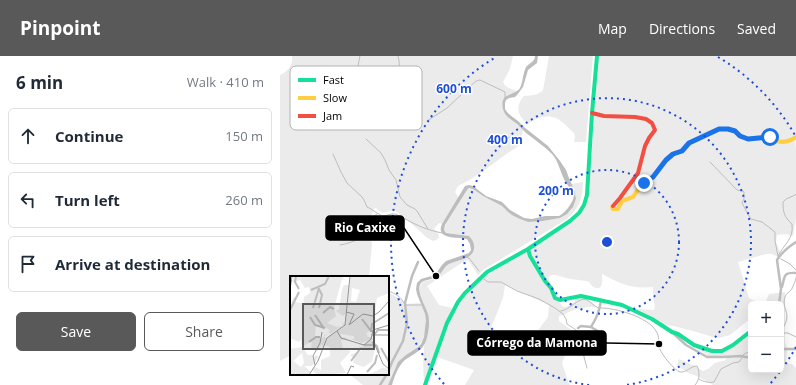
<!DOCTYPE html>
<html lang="en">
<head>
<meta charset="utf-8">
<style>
  :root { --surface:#fff; --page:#f6f6f7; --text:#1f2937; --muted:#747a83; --line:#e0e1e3; --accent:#595959 }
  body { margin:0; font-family:"Open Sans",sans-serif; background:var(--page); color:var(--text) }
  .controls { position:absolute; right:12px; bottom:12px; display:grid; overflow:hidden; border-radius:6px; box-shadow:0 4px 16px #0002 }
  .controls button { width:36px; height:36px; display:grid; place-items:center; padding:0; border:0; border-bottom:1px solid var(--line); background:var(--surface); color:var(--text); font:20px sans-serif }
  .stop { position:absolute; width:12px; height:12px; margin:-9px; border:3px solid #1a73e8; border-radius:50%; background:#fff }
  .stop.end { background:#1a73e8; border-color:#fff; box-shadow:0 1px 4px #0008 }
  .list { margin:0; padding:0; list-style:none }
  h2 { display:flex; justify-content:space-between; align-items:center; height:52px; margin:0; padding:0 16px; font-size:17px }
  h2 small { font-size:13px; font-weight:400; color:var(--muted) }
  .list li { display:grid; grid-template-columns:26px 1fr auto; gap:12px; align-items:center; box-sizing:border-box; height:56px; margin:0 8px 8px; padding:0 8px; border:1px solid var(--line); border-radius:6px }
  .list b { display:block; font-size:15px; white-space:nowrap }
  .list em { font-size:13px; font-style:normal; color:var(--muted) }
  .actions { display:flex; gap:8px; padding:12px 16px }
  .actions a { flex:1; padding:9px 0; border:1px solid var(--accent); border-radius:6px; text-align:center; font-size:14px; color:var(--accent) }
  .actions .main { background:var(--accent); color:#fff }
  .icon { flex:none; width:22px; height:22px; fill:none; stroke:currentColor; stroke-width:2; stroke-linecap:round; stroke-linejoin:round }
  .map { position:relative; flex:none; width:516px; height:329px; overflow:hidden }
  header { display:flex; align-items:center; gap:24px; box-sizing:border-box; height:56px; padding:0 20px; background:var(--accent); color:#fff }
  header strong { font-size:19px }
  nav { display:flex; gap:22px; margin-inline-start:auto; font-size:14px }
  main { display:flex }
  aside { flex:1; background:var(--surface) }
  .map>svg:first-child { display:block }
  .green { fill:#ebebeb; fill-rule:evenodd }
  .water { fill:#bdbdbd }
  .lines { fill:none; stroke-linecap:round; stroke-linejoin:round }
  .stream { stroke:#bdbdbd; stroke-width:1 }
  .street { stroke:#bebebe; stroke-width:2.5 }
  .fast { stroke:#16e098; stroke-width:4 }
  .slow { stroke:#ffcf43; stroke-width:4 }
  .jam { stroke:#f24e42; stroke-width:4 }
  .route { stroke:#1a73e8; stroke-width:5 }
  .ring { fill:none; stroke:#1d4ed8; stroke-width:2; stroke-dasharray:2 4 }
  .inset-river { fill:none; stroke:#bdbdbd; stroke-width:2 }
  .inset-road { fill:none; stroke:#999; stroke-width:1 }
  .view { fill:#595959; fill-opacity:0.15; stroke:#595959; stroke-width:2 }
  .inset-edge { fill:none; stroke:#000; stroke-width:2 }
  .key { fill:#fff; stroke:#b2b2b2; stroke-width:1 }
  .key-label { font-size:11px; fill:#000 }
  .centre { fill:#1d4ed8; stroke:#fff; stroke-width:2 }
  .ring-label { font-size:12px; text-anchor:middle; font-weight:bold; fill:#1d4ed8; stroke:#fff; stroke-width:3; stroke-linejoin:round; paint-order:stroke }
  .leader { fill:none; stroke:#000; stroke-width:1.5 }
  .callout-dot { fill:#000; stroke:#fff; stroke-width:1.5 }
  .callout { fill:#000; stroke:#000; stroke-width:1.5 }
  .callout-label { font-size:12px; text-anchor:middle; font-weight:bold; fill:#fff }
</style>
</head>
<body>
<header>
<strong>Pinpoint</strong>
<nav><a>Map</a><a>Directions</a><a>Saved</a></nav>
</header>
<main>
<aside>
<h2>6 min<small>Walk · 410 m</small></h2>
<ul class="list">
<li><svg class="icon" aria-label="ahead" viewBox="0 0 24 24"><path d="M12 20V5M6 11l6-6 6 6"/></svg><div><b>Continue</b></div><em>150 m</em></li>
<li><svg class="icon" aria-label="left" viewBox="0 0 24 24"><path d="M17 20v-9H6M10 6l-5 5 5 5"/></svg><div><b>Turn left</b></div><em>260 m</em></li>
<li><svg class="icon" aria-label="arrive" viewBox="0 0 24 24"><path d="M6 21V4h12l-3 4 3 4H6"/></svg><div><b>Arrive at destination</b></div></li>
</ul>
<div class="actions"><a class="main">Save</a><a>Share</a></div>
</aside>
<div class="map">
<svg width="516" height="329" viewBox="0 0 516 329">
  <rect width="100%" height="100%" fill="#fff"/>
  <!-- green -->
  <path class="green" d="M 12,0 L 233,0 L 230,13 L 223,26 C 225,32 232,33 237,35 C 233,37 228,38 225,41 C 220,48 224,59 231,64 C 235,67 239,70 243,74 L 240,89 C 219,102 200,120 178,130 L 175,136 L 178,141 L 178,143 L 162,168 L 159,167 L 154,173 C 157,176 159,177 159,182 L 156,184 L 153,185 L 146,181 L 132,168 L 114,154 L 102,157 L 97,153 L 95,152 L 94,153 L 92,158 L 88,163 L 86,166 L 92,188 L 89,221 L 11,221 L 11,299 L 0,305 L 0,19 C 8,16 13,9 12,0 Z
    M 269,0 L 313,0 L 306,86 L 294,86 L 295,80 L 294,77 C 288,72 283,65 276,62 C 267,58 255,62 248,68 C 237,60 235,50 244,40 C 251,39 258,40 263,34 Z
    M 317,0 L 516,0 L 516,83 L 515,84 L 516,93 L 516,162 L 513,180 L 506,178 L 497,179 L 496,186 L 501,198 L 498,201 L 492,198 L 486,198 L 458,206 L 469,242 L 482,248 L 471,248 L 471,262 L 450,279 L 439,282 L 433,281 L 413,275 L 393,270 L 382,269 L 351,252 L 357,253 L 374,254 L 375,251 L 373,242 L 373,231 C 351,233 341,228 322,218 C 322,222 324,234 316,232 C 312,231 311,228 309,226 C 305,224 295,224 290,223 C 283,222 276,217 269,220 C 267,230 277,242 282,250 L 284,251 C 291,250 295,246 299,240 L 314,248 L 317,251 C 310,250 299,252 291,255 C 287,257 284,259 279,260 L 279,265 L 294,276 L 282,307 L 289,328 L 291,329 L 185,329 L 194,314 L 157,301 L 172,261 L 184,242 L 192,232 L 207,220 L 293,165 L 300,158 L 308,142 L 309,115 L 313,89 L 312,58 ZM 225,229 L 269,249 L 268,261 L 245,292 L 227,280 L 209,277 L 223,242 Z
    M 303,126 C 302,144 300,151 287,163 L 203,214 L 198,219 L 188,204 L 183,206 L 147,230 L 159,249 L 172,252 L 162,275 L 144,326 C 143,315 143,303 144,292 C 144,289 145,286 146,283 C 149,276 149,269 148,262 C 147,254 135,234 142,227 C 144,224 150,225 153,223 C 159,219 162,211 169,208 C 177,204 195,203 194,191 C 194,186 192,183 189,180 L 166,177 L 164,174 L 166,168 L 187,134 L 191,132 L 193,133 L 203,140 L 222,150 L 228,156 L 240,163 L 248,166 L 263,165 L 280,162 L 290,155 L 295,146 L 296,140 L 295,136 L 291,128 Z
    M 108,236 L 123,245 L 125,248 L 139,247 L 141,248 C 143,253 145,258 146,263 C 147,271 144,285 138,290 C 133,295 126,298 121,304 C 114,311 112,320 108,329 L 83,329 L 69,318 L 108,318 Z
    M 505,236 L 505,286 L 507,293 L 506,307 L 512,308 L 516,312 L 516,329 L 433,329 L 417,320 L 408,317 L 397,309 L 399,303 L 415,310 L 423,315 L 428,313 L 435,307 L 446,304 L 446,301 L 430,301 L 411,289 L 435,295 L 449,292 L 471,275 L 471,314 L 501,314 L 501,248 L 485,248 L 489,238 Z"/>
  <!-- water -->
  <path class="water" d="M 255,0 L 258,0 L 257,7 L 248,14 L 243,31 L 237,39 L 235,41 L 229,42 L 226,44 L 225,47 L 225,53 L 227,56 L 230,59 L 238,65 L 244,71 L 268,90 L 280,105 L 286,114 L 289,122 L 295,136 L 296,143 L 293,151 L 287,158 L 280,162 L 263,165 L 248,166 L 240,163 L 232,159 L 228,156 L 222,150 L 203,140 L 193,133 L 189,132 L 187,134 L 165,169 L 164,174 L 166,177 L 189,180 C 192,183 194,186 194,190 C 196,203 177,204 169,208 C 163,211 162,218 157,221 C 153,224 146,223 142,226 C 134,232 146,251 148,258 C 149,262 149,266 149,270 C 148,280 146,291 137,296 C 132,300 126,302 122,307 C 117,313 114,322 112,329 L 108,329 L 118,306 L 126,299 L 138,291 L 141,288 L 144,281 L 146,264 L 145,258 L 137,238 L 136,233 L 137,227 L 141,223 L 155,219 L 162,209 L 166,205 L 189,197 L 191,194 L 190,188 L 187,183 C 178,181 155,184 162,168 L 185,130 L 189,129 L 193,130 L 206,140 L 222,146 L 230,154 L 244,162 L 252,163 L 265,160 L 279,160 C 283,158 285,155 288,152 C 298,138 293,138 285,125 C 280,116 279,106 272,98 C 264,90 255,84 246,77 C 243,74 240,71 237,68 C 232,64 225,61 223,53 C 219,36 235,40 240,32 C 243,26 243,17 246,11 C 249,7 255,6 255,0 Z"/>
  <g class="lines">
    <!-- stream -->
    <path class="stream" d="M 73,28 L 77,15 L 80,0
      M 114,31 C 119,20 121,11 118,0
      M 147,65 L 167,52 L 182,38 L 187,37 C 190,31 193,25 200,24 L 223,35 L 225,36 L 225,42
      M 86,83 L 101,97 L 105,104 L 109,114 L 116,124 L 120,141 L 127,149 L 135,153 L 137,155 L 148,173
      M 53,98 L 61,116 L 67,127 L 82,141 L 84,144 L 87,151 C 92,153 99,159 103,160 C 107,160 111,157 115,158 C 119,159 130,166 135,168 C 143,172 152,175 162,177
      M 430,106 L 457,134 L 463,135 L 464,136 L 464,143 L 462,147 L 469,160 L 471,163 L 482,166 L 495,176 L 495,185 L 498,200
      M 60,189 C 66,188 74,186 79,182 C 86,174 86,165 97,158
      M 498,200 C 504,188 514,183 512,168 C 504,161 503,156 503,146 L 506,143 L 515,139 L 516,138
      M 186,201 L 189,202 L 199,215
      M 501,203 L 510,208 L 516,214
      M 204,223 L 208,226 L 221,226 L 237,235 L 259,243 L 275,252 L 283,258 L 286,263 L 287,268 L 296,274 L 300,286 L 303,291 L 304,301 L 307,312
      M 108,235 C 115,237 121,241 124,247
      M 126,249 L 141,249
      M 321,252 C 336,252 368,261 376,275 C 380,281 378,287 380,293 C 382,299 394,314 400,316 C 406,317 411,310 417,310 C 420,316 420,324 415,329
      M 281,255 C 290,254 299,240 307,244 C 311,246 314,250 318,252
      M 501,275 C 514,257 501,255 505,241 C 506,237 509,237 511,234 C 512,233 516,224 516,222
      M 501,277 L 508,277 L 516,281
      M 463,299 L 466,297 L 471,296
      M 419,323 C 423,326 430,327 434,326 L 441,313 L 453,307 L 459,306 L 462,302"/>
    <!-- street -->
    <path class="street" d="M 502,231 C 505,220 503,216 516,217
      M 499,248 L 501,233 L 497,204 C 502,196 508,191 516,186
      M 311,271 L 321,277
      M 298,272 L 301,270 L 311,271 C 317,261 319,256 321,245
      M 394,278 L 406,289 L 427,301 L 443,301 L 461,300 L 465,301 L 471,301
      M 501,293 L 516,293
      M 108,316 L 112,306 L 123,285 L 127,267 L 125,247 L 132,220 L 138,206
      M 100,329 L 107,318"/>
    <!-- fast -->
    <path class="fast" d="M 248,193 L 250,200 L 265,225 L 271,232 L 275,242 L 280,244 L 301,240 L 342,249 L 372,263 L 392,276 L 398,278 L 414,289 L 432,295 L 442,295 L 453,289 L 471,275
      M 145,329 L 167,267 L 178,246 L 185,237 L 207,216 L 248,193 L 290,165 L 299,157 L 304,149 L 307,139 L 312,57 L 317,0"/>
    <!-- slow -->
    <path class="slow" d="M 333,150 L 332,151 L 333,153 L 338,153 L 342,145 L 353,141 L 360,131 L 373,121 L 386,104 L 393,98 L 402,95 L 409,87 L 439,73 L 448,73 L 455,75 L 460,80 L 468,83 L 489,81 C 498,88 507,87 516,81"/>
    <!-- jam -->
    <path class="jam" d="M 312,57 L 324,60 L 355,61 L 366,63 L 372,67 L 375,74 L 369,82 L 365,90 L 358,117 L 340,142 L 333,150"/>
  </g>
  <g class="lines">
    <!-- route -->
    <path class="route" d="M 364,127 L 373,121 L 386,104 L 393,98 L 402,95 L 409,87 L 439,73 L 448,73 L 455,75 L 460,80 L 468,83 L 490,81"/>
  </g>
  <!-- distance rings -->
  <g class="ring">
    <circle cx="327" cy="186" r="72"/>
    <path d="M309 329A144 144 0 1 1 345 329"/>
    <path d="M516 291A216 216 0 0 1 490 328M164 328A216 216 0 0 1 216 1M438 1A216 216 0 0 1 516 81"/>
  </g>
  <!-- overview -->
  <g transform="translate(10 220)">
    <rect width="99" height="99" fill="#fff"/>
    <path d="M 4,0 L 51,0 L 56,5 L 52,3 L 44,32 L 46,40 L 37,47 L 47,51 L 52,50 L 53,46 L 54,48 L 52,50 L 40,58 L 39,56 L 33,60 L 37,63 L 35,69 L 39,60 L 53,51 L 55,48 L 56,37 L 53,40 L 46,35 L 49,33 L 52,13 L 54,9 L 59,9 L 60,0 L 99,0 L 99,17 L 87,22 L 83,53 L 76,57 L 78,61 L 82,61 L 83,70 L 85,73 L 82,85 L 74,91 L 63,87 L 64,83 L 60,79 L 73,74 L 68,70 L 72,71 L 74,70 L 69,68 L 75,68 L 81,63 L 72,67 L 61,63 L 64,63 L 64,60 L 50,58 L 52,62 L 54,61 L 57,63 L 51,64 L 53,73 L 61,75 L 50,87 L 56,97 L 27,99 L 22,94 L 25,91 L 31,94 L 31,84 L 40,80 L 40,71 L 34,69 L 33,73 L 32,68 L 27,75 L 21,71 L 22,65 L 12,71 L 11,63 L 9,66 L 0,62 L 0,33 L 3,22 L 5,21 L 4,26 L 12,27 L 13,31 L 14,21 L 20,17 L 19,11 L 15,12 L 10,4 L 6,5 L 7,9 L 5,5 L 0,7 L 0,2 L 3,4 ZM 62,12 L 70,14 L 66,26 L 61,25 ZM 26,49 L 34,54 L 35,51 L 40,54 L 33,62 L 25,60 ZM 12,71 L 18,79 L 23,79 L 22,83 L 26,79 L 29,81 L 22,90 L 14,90 L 21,96 L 19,99 L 0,99 L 0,73 ZM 12,77 L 14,87 L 11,91 L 3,85 ZM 92,92 L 99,93 L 99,99 L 80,98 Z" fill="#ebebeb" fill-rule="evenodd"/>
    <path class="inset-river" d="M 6,0 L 5,6 L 9,13M 29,13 L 32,19 L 29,32M 21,14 L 35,8 L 39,0M 23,32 L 29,12M 0,34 L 9,16M 33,37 L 40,31 L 44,33M 25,39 L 33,51M 20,41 L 25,49 L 35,52M 72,43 L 81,55M 81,56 L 82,48 L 99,37M 84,59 L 88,54 L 99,54M 19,66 L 26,61 L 30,61M 82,66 L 87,70 L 89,77M 91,72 L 99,86M 61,85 L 70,73M 77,96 L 85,87 L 87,79"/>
    <path class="inset-road" d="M 0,14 L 2,0M 56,36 L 64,38 L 59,49 L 73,38 L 83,40 L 89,36 L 99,25M 47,55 L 51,62 L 74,69 L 81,63 L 83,54 L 99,49M 82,59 L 99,59M 74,69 L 85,69 L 93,88 L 99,93M 25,89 L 23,80 L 30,67 L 32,56M 19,99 L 28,85 L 37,62 L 55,49 L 60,0M 57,99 L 61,90 L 64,91"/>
    <path class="view" d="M 13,28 L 84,28 L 84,73 L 13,73 Z"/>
    <rect width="99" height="99" class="inset-edge"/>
  </g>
  <!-- legend -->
  <rect x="10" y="10" width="132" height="64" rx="6" class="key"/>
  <rect x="18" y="22" width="18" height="4" fill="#16e098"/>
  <rect x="18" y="40" width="18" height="4" fill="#ffcf43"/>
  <rect x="18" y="58" width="18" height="4" fill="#f24e42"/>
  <g class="key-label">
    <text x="43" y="28">Fast</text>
    <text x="43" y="46">Slow</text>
    <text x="43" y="64">Jam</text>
  </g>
  <circle cx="327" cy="186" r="6" class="centre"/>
  <g class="ring-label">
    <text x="174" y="37">600 m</text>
    <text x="225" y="88">400 m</text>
    <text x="276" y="139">200 m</text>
  </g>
  <!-- callouts -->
  <path class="leader" d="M156 220L124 172M379 288L326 287"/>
  <g class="callout-dot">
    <circle cx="156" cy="220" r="4"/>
    <circle cx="379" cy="288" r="4"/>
  </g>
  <g class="callout">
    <rect x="46" y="160" width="78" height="24" rx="4"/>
    <rect x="188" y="275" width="138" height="24" rx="4"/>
  </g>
  <g class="callout-label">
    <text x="85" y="176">Rio Caxixe</text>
    <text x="257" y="291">Córrego da Mamona</text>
  </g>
</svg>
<div class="controls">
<button>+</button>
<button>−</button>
</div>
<div class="stop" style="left:490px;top:81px"></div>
<div class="stop end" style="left:364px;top:127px"></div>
</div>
</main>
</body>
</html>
